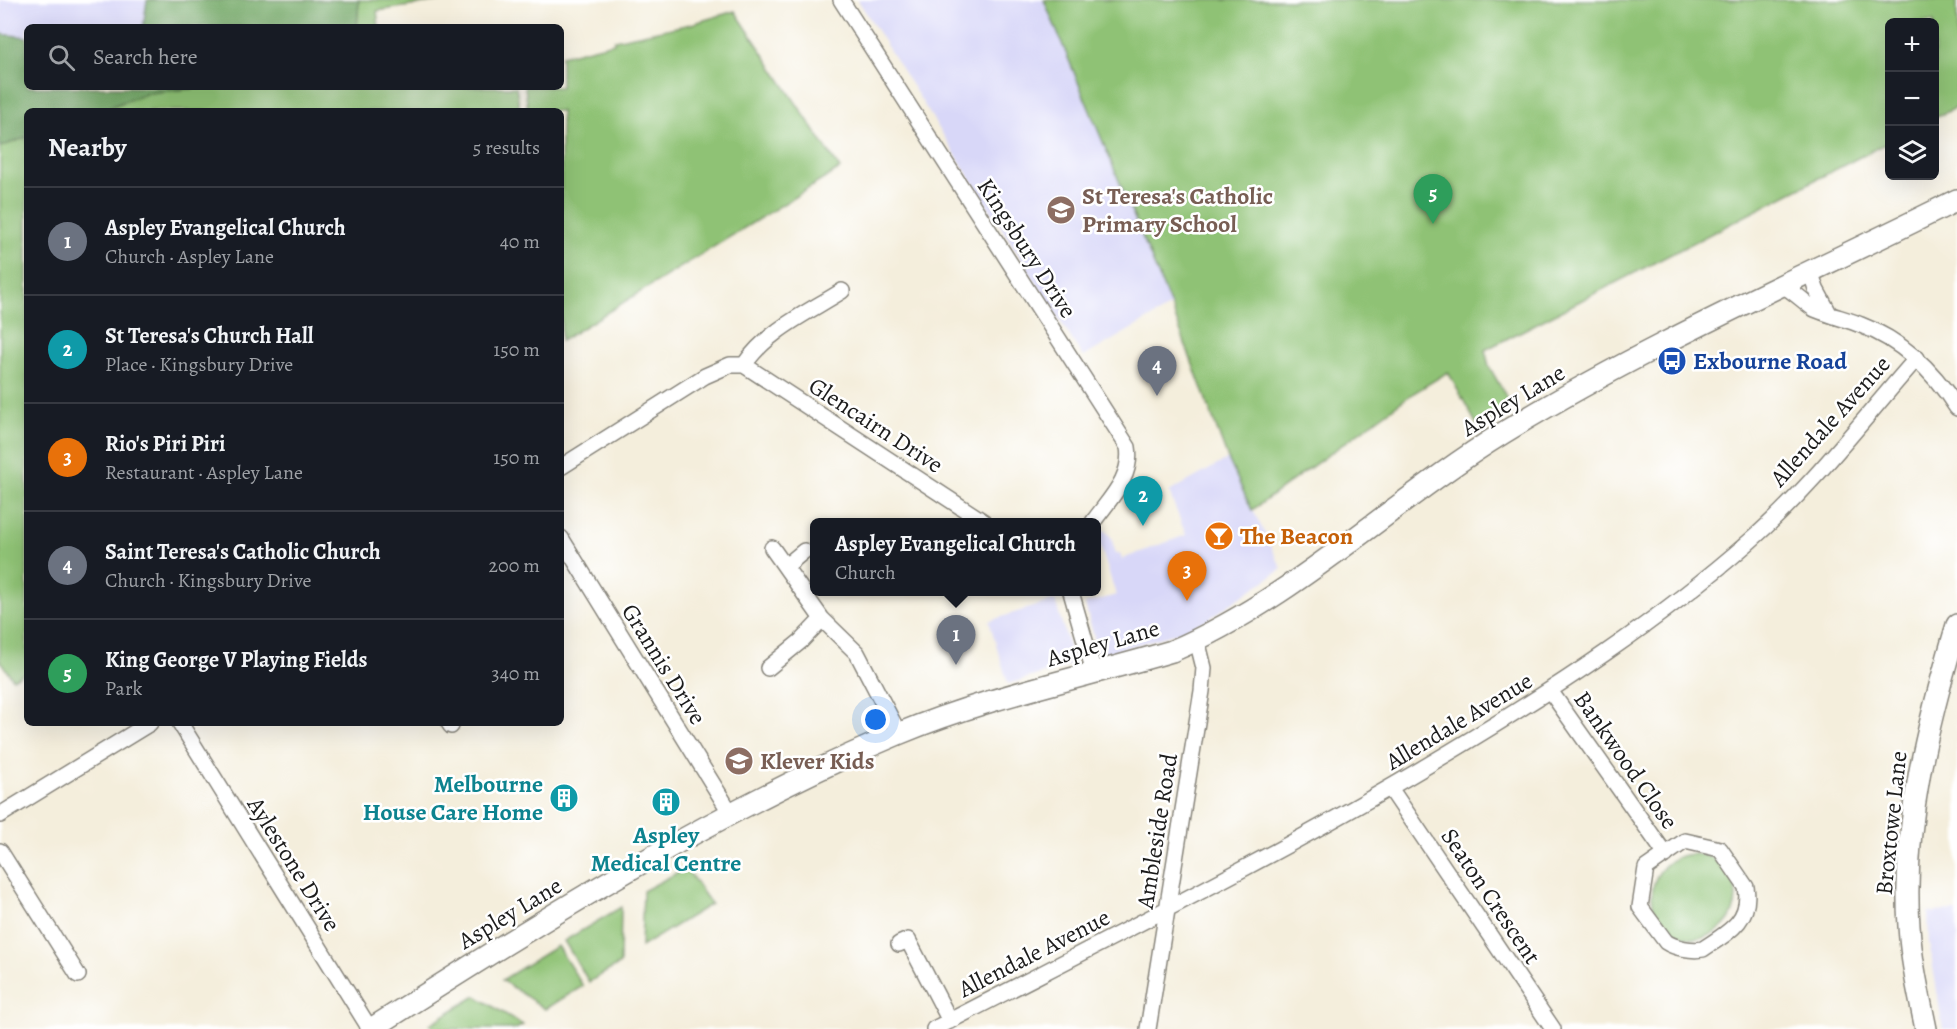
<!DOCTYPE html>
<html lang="en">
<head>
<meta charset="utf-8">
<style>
  :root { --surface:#171b24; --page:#242831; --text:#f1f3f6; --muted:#9ea1a6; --line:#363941; --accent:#db2777 }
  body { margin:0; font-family:Alegreya,serif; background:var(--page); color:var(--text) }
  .controls { position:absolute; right:18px; top:18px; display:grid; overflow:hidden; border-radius:9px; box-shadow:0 6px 24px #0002 }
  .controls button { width:54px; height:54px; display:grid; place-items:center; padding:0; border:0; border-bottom:2px solid var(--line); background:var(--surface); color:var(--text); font:30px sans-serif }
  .you { position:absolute; left:876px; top:720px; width:21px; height:21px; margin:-15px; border:4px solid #fff; border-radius:50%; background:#1a73e8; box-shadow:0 0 0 9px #1a73e833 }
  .badge { display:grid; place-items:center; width:39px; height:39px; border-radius:50%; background:var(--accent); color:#fff; font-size:20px; font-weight:700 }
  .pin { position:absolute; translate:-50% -50px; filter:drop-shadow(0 2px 3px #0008) }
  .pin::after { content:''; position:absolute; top:32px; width:21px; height:18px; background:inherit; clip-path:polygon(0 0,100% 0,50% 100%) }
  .popup { position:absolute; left:810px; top:518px; width:291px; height:78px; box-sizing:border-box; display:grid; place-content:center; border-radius:9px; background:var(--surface); filter:drop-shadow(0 2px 4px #0005); font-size:20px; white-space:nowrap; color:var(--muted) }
  .popup b { font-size:22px; color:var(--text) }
  .popup::after { content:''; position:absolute; left:50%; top:100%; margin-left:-12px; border:12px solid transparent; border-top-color:var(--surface) }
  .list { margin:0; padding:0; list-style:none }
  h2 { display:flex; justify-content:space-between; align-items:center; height:78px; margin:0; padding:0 24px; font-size:26px }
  h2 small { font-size:20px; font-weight:400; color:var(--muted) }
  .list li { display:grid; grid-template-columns:39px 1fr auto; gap:18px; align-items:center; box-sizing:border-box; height:108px; padding:0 24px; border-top:2px solid var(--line) }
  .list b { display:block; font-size:22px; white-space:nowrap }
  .list p { margin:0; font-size:20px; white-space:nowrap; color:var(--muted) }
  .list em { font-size:20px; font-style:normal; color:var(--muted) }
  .icon { flex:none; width:33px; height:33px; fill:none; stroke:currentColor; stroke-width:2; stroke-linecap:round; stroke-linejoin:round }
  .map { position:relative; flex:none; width:1957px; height:1029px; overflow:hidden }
  .search { position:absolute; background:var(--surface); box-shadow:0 6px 24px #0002; left:24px; top:24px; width:540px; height:66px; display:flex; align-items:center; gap:15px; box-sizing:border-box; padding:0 21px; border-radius:9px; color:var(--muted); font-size:22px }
  .panel { position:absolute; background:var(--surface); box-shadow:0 6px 24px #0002; left:24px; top:108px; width:540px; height:618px; border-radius:9px }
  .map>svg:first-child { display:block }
  .built { fill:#d8d7f8 }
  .green { fill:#8fc274; stroke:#566f48; stroke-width:1.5 }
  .forest { fill:#73a866; stroke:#486241; stroke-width:1.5 }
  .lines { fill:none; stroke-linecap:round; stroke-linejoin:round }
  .minor-casing { stroke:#88857c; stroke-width:18 }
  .secondary-casing { stroke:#88857c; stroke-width:24 }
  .minor { stroke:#fff; stroke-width:15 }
  .secondary { stroke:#fff; stroke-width:21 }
  .labels { text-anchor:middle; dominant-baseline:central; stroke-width:5; stroke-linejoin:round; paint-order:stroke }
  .education-label { font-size:24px; font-weight:bold; fill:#785e54; stroke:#fff; text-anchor:start }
  .street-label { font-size:24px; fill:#1c1c1c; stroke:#fff }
  .transit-label { font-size:24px; font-weight:bold; fill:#164399; stroke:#fff; text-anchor:start }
  .food-label { font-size:24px; font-weight:bold; fill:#c56008; stroke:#fff; text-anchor:start }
  .culture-label { font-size:24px; font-weight:bold; fill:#0d838f; stroke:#fff; text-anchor:end }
</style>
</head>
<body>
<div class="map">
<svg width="1957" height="1029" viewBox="0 0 1957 1029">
  <rect width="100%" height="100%" fill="#fff"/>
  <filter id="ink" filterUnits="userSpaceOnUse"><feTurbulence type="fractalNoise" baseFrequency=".0167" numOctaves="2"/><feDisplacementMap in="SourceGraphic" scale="12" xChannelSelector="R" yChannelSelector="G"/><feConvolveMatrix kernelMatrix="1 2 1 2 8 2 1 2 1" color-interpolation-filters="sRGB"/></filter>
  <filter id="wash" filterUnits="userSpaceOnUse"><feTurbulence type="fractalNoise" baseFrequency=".008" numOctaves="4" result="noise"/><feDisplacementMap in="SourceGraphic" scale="24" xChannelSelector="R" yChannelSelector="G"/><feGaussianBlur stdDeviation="1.35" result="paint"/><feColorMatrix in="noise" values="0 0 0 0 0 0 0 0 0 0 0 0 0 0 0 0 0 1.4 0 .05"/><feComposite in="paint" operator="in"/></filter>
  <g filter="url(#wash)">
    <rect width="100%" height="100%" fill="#f4eedc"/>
    <!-- built -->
    <path class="built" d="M 0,0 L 147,0 L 143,27 L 27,27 L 27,37 L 0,34 Z
      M 858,0 L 1044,0 L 1171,306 L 1083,357 Z
      M 1228,459 L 1282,569 L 1207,620 L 1177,633 L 1099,656 L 1085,604 L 1116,595 L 1097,535 L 1104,530 L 1111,537 L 1116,554 L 1120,553 L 1122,559 L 1186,535 L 1169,492 Z
      M 1055,600 L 1074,664 L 1008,684 L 989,621 Z
      M 1957,911 L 1957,1029 L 1943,1029 L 1929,942 L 1928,912 Z"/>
    <!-- green -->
    <path class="green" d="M 359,0 L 443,0 L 443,1 L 377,11 L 379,27 L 357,27 Z
      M 1044,0 L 1957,0 L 1957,107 L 1935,118 L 1934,22 L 1890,22 L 1889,142 L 1485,350 L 1489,366 L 1512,407 L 1478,427 L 1448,372 L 1412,394 L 1252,510 L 1228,459 L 1171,306 Z
      M 735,11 L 840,169 L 561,341 L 561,111 L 528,111 L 525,87 L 561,87 L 561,56 L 614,43 L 614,40 L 691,24 Z
      M 207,87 L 516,87 L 520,111 L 98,111 L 148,93 Z
      M 27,137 L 27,671 L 13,679 L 0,661 L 0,147 Z
      M1652 896a42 42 0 1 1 84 0a42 42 0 1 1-84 0Z
      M 686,868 L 711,904 L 641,947 L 643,891 Z
      M 621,907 L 620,964 L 589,982 L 564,941 Z
      M 557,946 L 583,986 L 545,1009 L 502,980 Z
      M 476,996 L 523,1025 L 516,1029 L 434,1029 L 430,1024 Z"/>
    <!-- forest -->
    <path class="forest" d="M 147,0 L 359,0 L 357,27 L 143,27 Z
      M 0,34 L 27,37 L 27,87 L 207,87 L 148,93 L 98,111 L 27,111 L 27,137 L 0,147 Z"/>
  </g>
  <g filter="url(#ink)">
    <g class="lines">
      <!-- minor casing -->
      <g class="minor-casing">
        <path id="minor" d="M 841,0 L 1128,447 C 1133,477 1110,498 1093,522
          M 1811,273 L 1816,289 L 1829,313
          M 1784,286 C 1794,292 1803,301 1813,308 C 1821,313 1850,320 1861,325 C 1903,341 1933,370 1957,408
          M 744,365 L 984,522
          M 744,365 C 768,330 807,313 842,291
          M 561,467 L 705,376 L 730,365 L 744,365
          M 561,538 L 730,812
          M 772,548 L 822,619 L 857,653 L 899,734
          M 786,566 L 804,551
          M 1071,592 L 1094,672
          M 768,668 L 801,641 L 822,619
          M 1551,692 L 1666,855
          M 180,723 L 370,1029
          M 449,723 L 451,726
          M 1390,788 L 1553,1029
          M 0,815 L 150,723
          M 1685,841 L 1720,849 L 1746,887 C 1752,921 1727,933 1703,949 C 1692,951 1675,948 1666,942 L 1640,907 L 1646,868 Z
          M 0,851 L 78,975
          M 899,944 L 908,940 L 950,1021
          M 934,1029 C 1108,939 1281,854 1450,752 C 1555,689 1658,622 1750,541 C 1812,487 1863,419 1917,358
          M 1148,1029 L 1202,691 L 1204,668 L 1197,640"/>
      </g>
      <!-- secondary casing -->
      <g class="secondary-casing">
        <path id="secondary" d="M 371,1029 C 541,921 712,812 898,734 C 986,697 1081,678 1172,651 C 1294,599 1391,502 1503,433 C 1648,344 1805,276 1957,200
          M 1926,1029 C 1919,995 1911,960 1909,926 C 1902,823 1928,723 1957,625"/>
      </g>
      <!-- minor -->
      <use href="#minor" class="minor"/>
      <!-- secondary -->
      <use href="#secondary" class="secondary"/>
    </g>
  </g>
  <!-- icons -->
  <defs>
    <g id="school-disc" transform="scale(1.5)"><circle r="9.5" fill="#8d6e63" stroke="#fff"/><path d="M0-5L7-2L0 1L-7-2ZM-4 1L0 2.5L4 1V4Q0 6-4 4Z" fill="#fff"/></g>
    <g id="bus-disc" transform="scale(1.5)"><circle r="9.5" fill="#1a4fb4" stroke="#fff"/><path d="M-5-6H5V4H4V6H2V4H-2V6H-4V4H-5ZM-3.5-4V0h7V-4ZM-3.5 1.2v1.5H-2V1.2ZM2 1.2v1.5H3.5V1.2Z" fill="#fff"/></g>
    <g id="bar-disc" transform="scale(1.5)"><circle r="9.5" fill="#e8710a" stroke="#fff"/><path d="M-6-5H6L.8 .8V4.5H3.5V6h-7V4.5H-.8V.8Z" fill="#fff"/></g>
    <g id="building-disc" transform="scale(1.5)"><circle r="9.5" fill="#0f9aa8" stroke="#fff"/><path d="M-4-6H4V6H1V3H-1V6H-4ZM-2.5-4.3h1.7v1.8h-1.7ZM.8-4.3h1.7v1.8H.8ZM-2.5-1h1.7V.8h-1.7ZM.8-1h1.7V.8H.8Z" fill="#fff"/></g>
  </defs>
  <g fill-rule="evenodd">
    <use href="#school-disc" x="1061" y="210"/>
    <use href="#bus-disc" x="1672" y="361"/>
    <use href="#bar-disc" x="1219" y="536"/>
    <use href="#school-disc" x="739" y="761"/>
    <use href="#building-disc" x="564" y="798"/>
    <use href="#building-disc" x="666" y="802"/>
  </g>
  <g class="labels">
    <!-- education labels -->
    <g class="education-label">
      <text x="1082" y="196">St Teresa's Catholic<tspan x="1082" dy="28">Primary School</tspan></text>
      <text x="760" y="761">Klever Kids</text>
    </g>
    <!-- street labels -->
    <g class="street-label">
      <text transform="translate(1027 248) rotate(57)">Kingsbury Drive</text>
      <text transform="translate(1513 400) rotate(-31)">Aspley Lane</text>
      <text transform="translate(1830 421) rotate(-48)">Allendale Avenue</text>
      <text transform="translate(876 425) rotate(33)">Glencairn Drive</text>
      <text transform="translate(1103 643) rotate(-16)">Aspley Lane</text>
      <text transform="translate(664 664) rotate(58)">Grannis Drive</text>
      <text transform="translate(1459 721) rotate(-31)">Allendale Avenue</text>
      <text transform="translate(1626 760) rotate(55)">Bankwood Close</text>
      <text transform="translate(1891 823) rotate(-84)">Broxtowe Lane</text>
      <text transform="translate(1157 831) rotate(-81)">Ambleside Road</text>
      <text transform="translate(294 864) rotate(58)">Aylestone Drive</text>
      <text transform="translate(1491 896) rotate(56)">Seaton Crescent</text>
      <text transform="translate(510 913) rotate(-31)">Aspley Lane</text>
      <text transform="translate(1034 953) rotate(-27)">Allendale Avenue</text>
    </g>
    <!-- transit labels -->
    <g class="transit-label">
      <text x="1693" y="361">Exbourne Road</text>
    </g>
    <!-- food labels -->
    <g class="food-label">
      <text x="1240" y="536">The Beacon</text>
    </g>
    <!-- culture labels -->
    <g class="culture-label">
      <text x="543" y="784">Melbourne<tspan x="543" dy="28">House Care Home</tspan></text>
      <text x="666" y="835" text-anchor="middle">Aspley<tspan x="666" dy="28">Medical Centre</tspan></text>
    </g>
  </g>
</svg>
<div class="controls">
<button>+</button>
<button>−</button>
<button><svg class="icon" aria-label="layers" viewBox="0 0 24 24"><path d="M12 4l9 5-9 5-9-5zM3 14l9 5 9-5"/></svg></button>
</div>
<div class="you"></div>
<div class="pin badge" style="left:956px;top:665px;background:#6b7280">1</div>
<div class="popup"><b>Aspley Evangelical Church</b>Church</div>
<div class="pin badge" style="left:1143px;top:526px;background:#0f9aa8">2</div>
<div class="pin badge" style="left:1187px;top:601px;background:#e8710a">3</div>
<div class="pin badge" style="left:1157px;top:396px;background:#6b7280">4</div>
<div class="pin badge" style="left:1433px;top:224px;background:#2e9e5b">5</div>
<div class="search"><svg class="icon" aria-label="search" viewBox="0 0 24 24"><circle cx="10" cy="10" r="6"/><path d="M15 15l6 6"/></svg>Search here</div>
<section class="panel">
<h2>Nearby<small>5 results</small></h2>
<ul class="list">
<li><span class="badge" style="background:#6b7280">1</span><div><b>Aspley Evangelical Church</b><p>Church · Aspley Lane</p></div><em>40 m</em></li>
<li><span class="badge" style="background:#0f9aa8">2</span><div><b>St Teresa's Church Hall</b><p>Place · Kingsbury Drive</p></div><em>150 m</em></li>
<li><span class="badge" style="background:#e8710a">3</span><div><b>Rio's Piri Piri</b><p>Restaurant · Aspley Lane</p></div><em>150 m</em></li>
<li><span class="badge" style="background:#6b7280">4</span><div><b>Saint Teresa's Catholic Church</b><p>Church · Kingsbury Drive</p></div><em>200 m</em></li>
<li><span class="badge" style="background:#2e9e5b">5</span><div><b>King George V Playing Fields</b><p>Park</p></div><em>340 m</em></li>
</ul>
</section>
</div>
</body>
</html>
